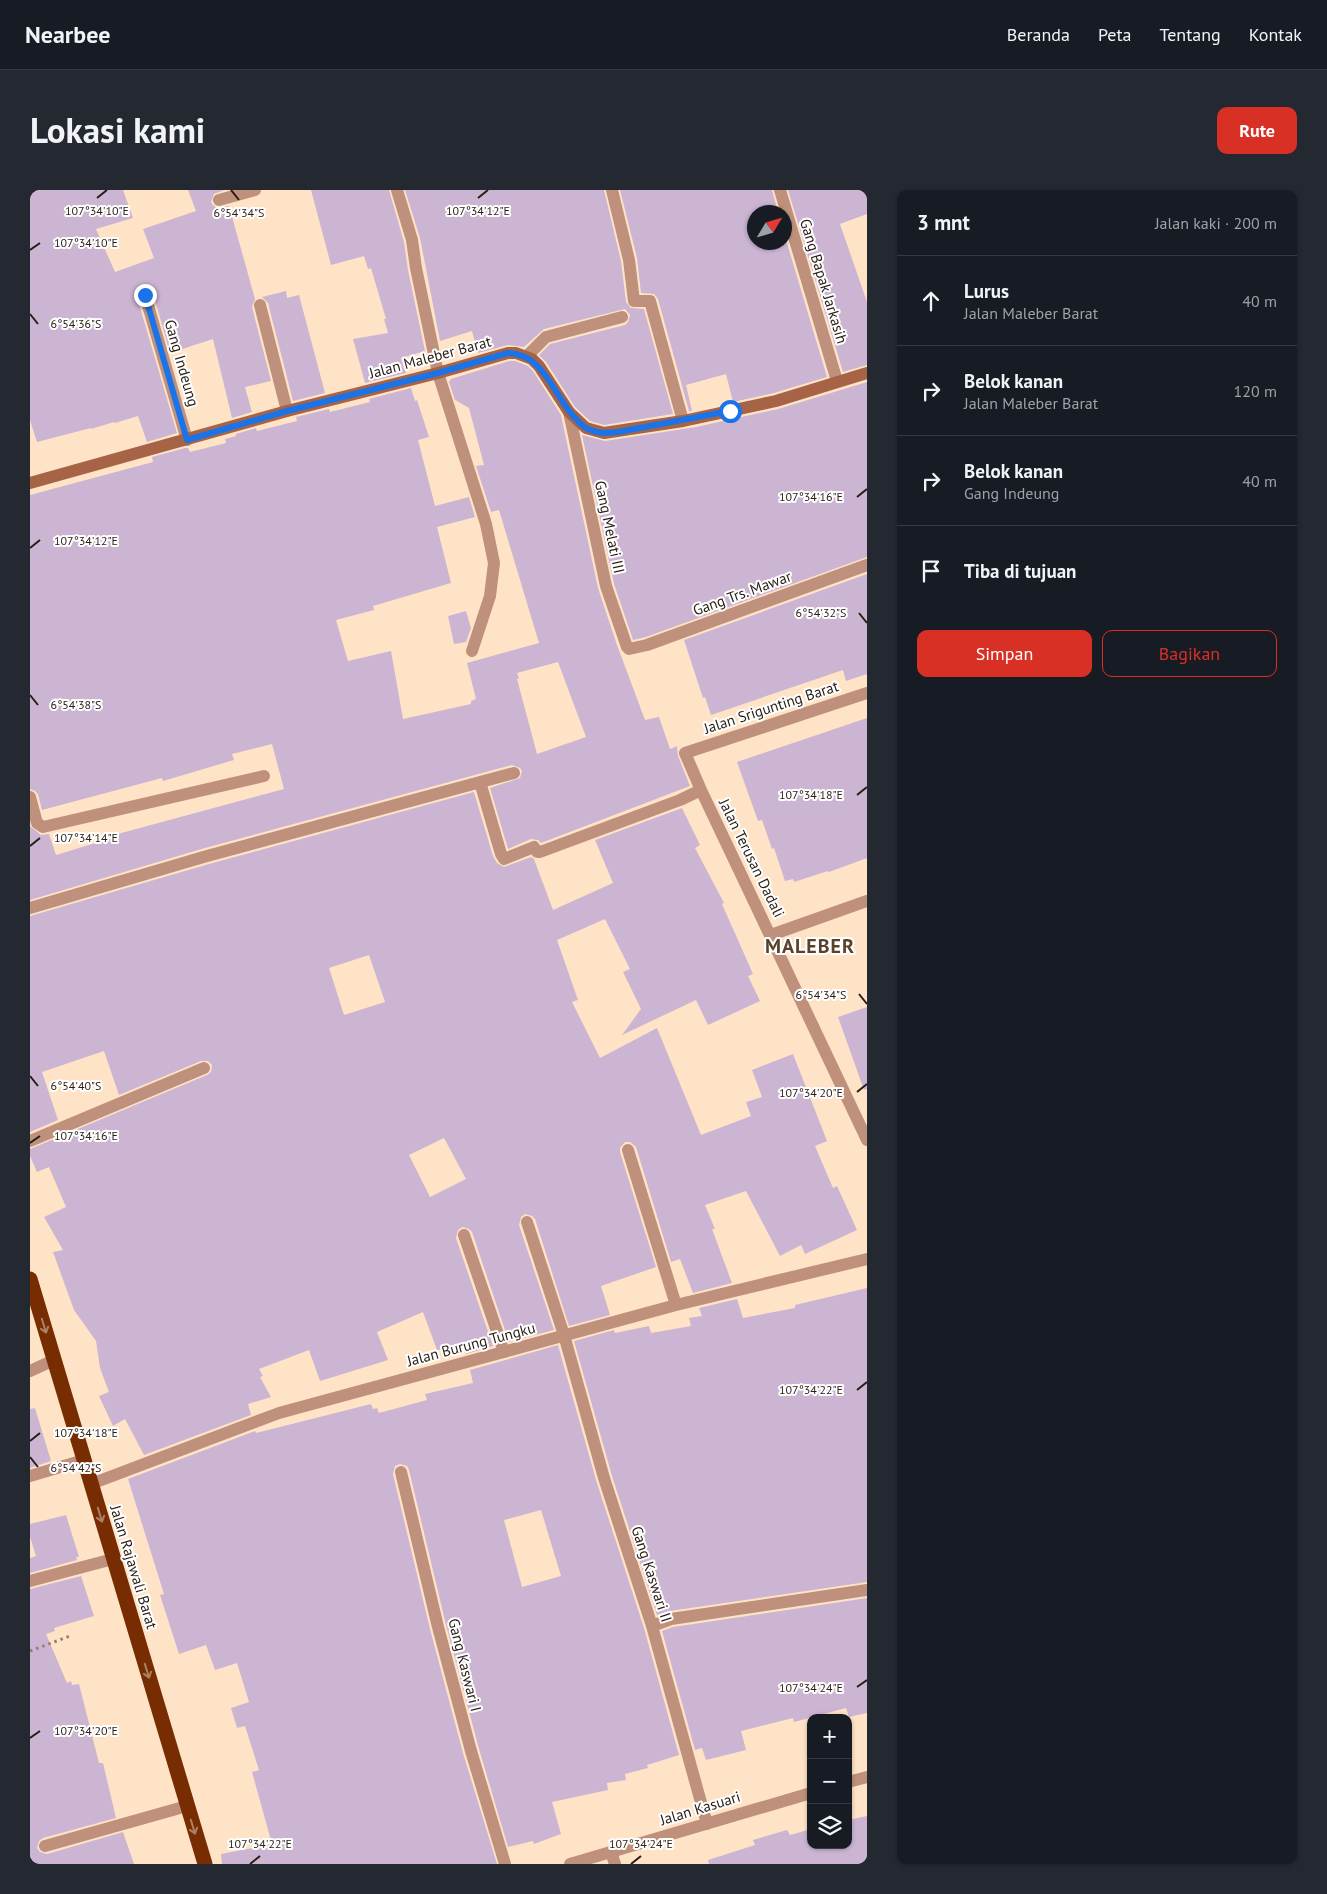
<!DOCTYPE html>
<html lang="id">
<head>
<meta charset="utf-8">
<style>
  :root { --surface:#171b24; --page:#242831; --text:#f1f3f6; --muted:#9ea1a6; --line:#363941; --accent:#d93025 }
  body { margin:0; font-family:"PT Sans",sans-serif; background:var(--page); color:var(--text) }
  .controls { position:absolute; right:15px; bottom:15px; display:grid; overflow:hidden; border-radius:10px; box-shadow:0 1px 4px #0004 }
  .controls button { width:45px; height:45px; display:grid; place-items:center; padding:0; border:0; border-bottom:1px solid var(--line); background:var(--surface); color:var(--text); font:25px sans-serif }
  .compass { position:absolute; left:717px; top:15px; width:45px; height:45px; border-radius:50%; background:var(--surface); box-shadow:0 1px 4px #0004; rotate:52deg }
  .stop { position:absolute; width:15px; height:15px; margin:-11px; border:4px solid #1a73e8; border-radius:50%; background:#fff }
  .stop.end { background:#1a73e8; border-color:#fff; box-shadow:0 1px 5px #0008 }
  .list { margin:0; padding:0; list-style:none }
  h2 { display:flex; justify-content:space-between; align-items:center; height:65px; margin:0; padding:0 20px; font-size:21px }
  h2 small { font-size:16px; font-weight:400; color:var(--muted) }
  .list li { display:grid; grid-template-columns:32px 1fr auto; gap:15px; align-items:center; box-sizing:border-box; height:90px; padding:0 20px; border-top:1px solid var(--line) }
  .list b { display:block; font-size:19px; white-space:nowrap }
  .list p { margin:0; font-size:16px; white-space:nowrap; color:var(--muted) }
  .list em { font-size:16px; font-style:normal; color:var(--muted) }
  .actions { display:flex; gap:10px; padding:15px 20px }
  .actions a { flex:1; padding:11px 0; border:1px solid var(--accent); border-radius:10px; text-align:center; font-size:18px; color:var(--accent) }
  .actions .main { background:var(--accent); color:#fff }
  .icon { flex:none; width:28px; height:28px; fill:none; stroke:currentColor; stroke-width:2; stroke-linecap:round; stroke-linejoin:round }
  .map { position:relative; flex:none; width:837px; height:1674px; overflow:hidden; border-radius:10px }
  header { display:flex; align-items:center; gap:30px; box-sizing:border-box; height:70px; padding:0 25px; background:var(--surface); border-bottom:1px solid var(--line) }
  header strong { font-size:24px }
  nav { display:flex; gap:28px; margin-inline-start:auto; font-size:18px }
  .intro { display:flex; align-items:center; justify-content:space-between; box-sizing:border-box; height:120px; padding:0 30px }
  h1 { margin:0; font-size:35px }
  .button { padding:12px 22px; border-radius:10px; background:var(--accent); color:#fff; font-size:18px; font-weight:700 }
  main { display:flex; gap:30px; padding:0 30px }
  aside { flex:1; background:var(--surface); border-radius:10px; box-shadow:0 1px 4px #0004 }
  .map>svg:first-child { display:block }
  .building { fill:#ccb5d3; fill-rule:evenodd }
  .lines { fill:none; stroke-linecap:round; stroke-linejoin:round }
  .path { stroke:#93806d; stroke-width:3; stroke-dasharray:2.5 4; stroke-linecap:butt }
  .lane { stroke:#bf907b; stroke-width:12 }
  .street { stroke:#bf907b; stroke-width:12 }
  .secondary { stroke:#a76346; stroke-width:12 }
  .highway { stroke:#772d01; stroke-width:15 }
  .oneway { stroke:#ad8167 }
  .route { stroke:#1a73e8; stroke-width:6 }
  .ticks { fill:none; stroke:#271d13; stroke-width:2 }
  .labels { text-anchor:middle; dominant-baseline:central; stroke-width:4; stroke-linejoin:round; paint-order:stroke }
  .street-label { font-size:15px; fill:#271d13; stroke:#fff }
  .district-label { font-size:20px; font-weight:bold; letter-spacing:1px; fill:#59422b; stroke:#fff }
  .ticks-label { font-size:12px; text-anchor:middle; fill:#271d13; stroke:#fff; stroke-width:4; stroke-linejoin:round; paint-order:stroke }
</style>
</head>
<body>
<header>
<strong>Nearbee</strong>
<nav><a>Beranda</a><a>Peta</a><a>Tentang</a><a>Kontak</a></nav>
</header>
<div class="intro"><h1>Lokasi kami</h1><a class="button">Rute</a></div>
<main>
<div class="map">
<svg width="837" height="1674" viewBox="0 0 837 1674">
  <rect width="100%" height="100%" fill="#ffe3c7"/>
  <!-- building -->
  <path class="building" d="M 0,0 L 93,0 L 103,28 L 66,39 L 85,82 L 124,68 L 113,39 L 166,21 L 158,0 L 194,0 L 184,4 L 181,12 L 183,15 L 187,18 L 199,16 L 225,109 L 222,117 L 241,191 L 215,197 L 222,222 L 202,228 L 183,149 L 140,163 L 123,103 L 120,99 L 113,97 L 109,100 L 107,107 L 147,243 L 117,252 L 108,226 L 85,233 L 84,232 L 61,239 L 61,238 L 7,252 L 0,230 Z
    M 281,0 L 359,0 L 374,52 L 378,80 L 395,161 L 371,168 L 376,183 L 335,193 L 323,149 L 358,143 L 354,129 L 356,129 L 341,78 L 338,79 L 334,66 L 301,75 Z
    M 375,0 L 574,0 L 591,71 L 596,112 L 601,118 L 614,119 L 643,224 L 574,235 L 560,231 L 545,217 L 516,172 L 509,165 L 520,154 L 595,135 L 598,132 L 600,125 L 595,119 L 514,139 L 494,157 L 478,155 L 448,163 L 442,141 L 410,151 L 390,48 Z
    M 590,0 L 742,0 L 748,22 L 724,22 L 724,52 L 754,52 L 754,43 L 797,187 L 744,203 L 703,212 L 696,184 L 656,195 L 662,221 L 659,221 L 628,109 L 624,104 L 611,103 L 607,68 Z
    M 758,0 L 837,0 L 837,24 L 810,34 L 837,112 L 837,175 L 813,182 Z
    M 256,101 L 257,108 L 269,105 L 295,203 L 263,211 L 238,113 L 232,107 Z
    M 479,171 L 485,171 L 498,176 L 503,181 L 531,225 L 568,398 L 587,455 L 615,530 L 629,527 L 640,559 L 647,556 L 648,566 L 660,596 L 511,653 L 508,650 L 501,649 L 478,659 L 460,598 L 490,588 L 492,581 L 490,578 L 482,575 L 175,658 L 0,710 L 0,636 L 11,645 L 19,644 L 26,665 L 85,647 L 84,645 L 254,599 L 242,554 L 202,564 L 204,570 L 133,591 L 132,588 L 12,620 L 8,604 L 5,601 L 0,599 L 0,305 L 123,272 L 122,267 L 155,258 L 158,258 L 160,262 L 196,253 L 195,249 L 206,246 L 206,244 L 226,238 L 227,241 L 267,231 L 266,227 L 299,219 L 300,222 L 340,212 L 339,209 L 381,198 L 385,211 L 387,210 L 399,247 L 388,250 L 405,316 L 439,307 L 445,327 L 407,337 L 421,393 L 343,416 L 344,420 L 306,430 L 318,471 L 361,461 L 373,529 L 441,514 L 441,511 L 446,509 L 437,473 L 509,453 L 469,320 L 461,322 L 446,276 L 454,275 L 439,218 L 425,210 L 419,192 L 421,189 ZM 528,472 L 556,547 L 507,564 L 487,489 L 489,488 L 487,483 Z
    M 837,192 L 837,367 L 616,447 L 603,450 L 584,394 L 552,245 L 575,251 L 666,237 L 748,219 Z
    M 837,384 L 837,484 L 816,491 L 813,480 L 681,525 L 675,507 L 673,508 L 654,450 Z
    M 436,421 L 441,438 L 436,452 L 424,454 L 418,426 Z
    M 837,528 L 837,668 L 799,682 L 798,681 L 764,692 L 763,689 L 755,691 L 744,658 L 742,659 L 732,630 L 728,631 L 707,572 Z
    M 444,602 L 463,666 L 467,673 L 474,677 L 501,667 L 504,669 L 523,720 L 583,693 L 565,650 L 652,618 L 670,655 L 665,658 L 694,713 L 692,714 L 723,784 L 718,786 L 730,811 L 678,835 L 666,810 L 592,845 L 611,819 L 593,782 L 600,779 L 575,729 L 527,750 L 548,810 L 542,812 L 570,868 L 627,838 L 671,945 L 721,926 L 716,912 L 732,907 L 722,880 L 763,864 L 797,951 L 785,956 L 803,998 L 807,996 L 827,1040 L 775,1064 L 771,1055 L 750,1066 L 716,1001 L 675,1015 L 685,1039 L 682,1039 L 702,1093 L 663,1103 L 650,1069 L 641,1072 L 606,957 L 600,952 L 595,952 L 590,958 L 590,962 L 626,1077 L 571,1096 L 580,1125 L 539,1136 L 505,1029 L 502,1026 L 495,1024 L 491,1027 L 489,1035 L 524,1140 L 479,1152 L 442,1042 L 439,1039 L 432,1037 L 428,1040 L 426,1048 L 463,1156 L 436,1164 L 434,1156 L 407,1160 L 393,1122 L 347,1142 L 358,1170 L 290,1191 L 279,1160 L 229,1179 L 233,1186 L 230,1187 L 241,1207 L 218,1214 L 221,1225 L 114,1265 L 95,1229 L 83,1236 L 69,1206 L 79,1202 L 70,1178 L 66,1151 L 44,1120 L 23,1062 L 33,1060 L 14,1027 L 36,1017 L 19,977 L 7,982 L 0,966 L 0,959 L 177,885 L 181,882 L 182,875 L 178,871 L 171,871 L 89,905 L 74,861 L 12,882 L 28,930 L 0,942 L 0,726 L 179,674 ZM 339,765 L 355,812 L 314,825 L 299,778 ZM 414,948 L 436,989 L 400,1007 L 379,965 Z
    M 837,817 L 837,899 L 834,900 L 808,827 Z
    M 837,1098 L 837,1392 L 640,1421 L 627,1425 L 582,1286 L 544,1151 L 584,1140 L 585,1143 L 619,1136 L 621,1143 L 661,1136 L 659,1128 L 672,1126 L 669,1118 L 707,1109 L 713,1128 L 765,1118 L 765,1115 Z
    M 528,1155 L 566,1290 L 614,1438 L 649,1565 L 617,1575 L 618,1578 L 595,1584 L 596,1590 L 577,1593 L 578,1600 L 522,1612 L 531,1644 L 504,1654 L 503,1651 L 478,1657 L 449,1559 L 416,1435 L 379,1280 L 377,1276 L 370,1274 L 365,1276 L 363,1284 L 400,1439 L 433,1563 L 467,1674 L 192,1674 L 191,1664 L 242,1654 L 222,1582 L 229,1580 L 215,1536 L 207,1538 L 201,1518 L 219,1512 L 207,1473 L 185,1480 L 176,1455 L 149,1464 L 130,1405 L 134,1404 L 98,1289 L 225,1241 L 226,1243 L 341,1214 L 343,1219 L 347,1218 L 349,1223 L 397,1210 L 395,1204 L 443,1193 L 440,1180 ZM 511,1320 L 531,1386 L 492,1397 L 474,1330 Z
    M 5,1218 L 21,1271 L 0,1278 L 0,1219 Z
    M 36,1325 L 49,1367 L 46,1367 L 47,1370 L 0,1383 L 0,1368 L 6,1366 L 0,1347 L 0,1334 Z
    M 51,1386 L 64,1426 L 24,1438 L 25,1441 L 16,1444 L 37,1493 L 41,1491 L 42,1495 L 49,1494 L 69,1573 L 73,1573 L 86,1628 L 13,1648 L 9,1651 L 7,1658 L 10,1662 L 17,1664 L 93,1642 L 104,1674 L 0,1674 L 0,1399 Z
    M 837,1408 L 837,1523 L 819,1527 L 816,1518 L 764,1532 L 763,1528 L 711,1541 L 716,1560 L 676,1570 L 672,1558 L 665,1560 L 632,1441 L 643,1437 Z
    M 837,1626 L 837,1674 L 679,1674 L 678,1670 L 725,1655 L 723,1650 L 757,1640 L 760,1645 L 781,1639 L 781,1655 L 818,1655 L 818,1630 Z"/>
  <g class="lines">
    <!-- path -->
    <path class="path" d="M 0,1461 L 40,1446"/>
    <!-- lane -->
    <path class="lane" d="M 230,115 L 257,221
      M 408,183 L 456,334 L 464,373 L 460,406 L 442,461
      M 0,607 L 7,633 L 13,637 L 234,586
      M 15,1656 L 157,1616
      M 581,1662 L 585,1674"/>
    <!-- street -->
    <path class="street" d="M 367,0 L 382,50 L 386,78 L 408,183
      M 582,0 L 599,70 L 604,111 L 620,111 L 653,231
      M 750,0 L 807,191
      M 189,10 L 225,0
      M 115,105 L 157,250
      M 497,166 L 516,147 L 592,127
      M 539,222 L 576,396 L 597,457 L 599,459 L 617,455 L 837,375
      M 837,503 L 655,563 L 671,600 L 837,950
      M 450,592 L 471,664 L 474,669 L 504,657 L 507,662 L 510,662 L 650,610 L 671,600
      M 0,718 L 177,666 L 484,583
      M 741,745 L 837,711
      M 0,951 L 174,878
      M 598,960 L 646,1115
      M 497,1032 L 534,1145 L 574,1288 L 622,1436 L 677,1634
      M 434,1045 L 474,1162
      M 0,1181 L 24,1170
      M 371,1282 L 408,1437 L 441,1561 L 475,1674
      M 0,1286 L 54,1270
      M 61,1294 L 249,1223 L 646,1115 L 837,1069
      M 0,1391 L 83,1369
      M 622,1436 L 641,1429 L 837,1400
      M 818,1592 L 837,1587
      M 540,1674 L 781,1603"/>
    <!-- secondary -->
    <path class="secondary" d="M 0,293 L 257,221 L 408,183 L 478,163 L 486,163 L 502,169 L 509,176 L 539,222 L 556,238 L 574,243 L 653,231 L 746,211 L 837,183"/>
    <!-- highway -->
    <path class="highway" d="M 0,1089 L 175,1674"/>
  </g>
  <!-- one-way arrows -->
  <defs><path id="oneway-shaft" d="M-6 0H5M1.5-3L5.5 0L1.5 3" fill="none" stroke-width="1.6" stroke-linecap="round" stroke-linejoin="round" transform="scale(1.25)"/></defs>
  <g class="oneway">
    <use href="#oneway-shaft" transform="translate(14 1136) rotate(73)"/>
    <use href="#oneway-shaft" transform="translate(70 1325) rotate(73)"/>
    <use href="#oneway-shaft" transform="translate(117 1481) rotate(73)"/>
    <use href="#oneway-shaft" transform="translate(163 1637) rotate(73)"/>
  </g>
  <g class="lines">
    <!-- route -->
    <path class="route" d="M 115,105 L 157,250 L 257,221 L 408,183 L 478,163 C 515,164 523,206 546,229 C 550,233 553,237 558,239 C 568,244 578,243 588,242 L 700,221"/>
  </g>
  <!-- ticks -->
  <path class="ticks" d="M 201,0 L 209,10M 67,8 L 77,0M 448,8 L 458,0M 0,60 L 10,53M 0,124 L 8,134M 827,307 L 837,299M 0,358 L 10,350M 829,423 L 837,433M 0,505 L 8,515M 827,605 L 837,597M 0,656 L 10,648M 829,804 L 837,814M 0,886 L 8,896M 827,902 L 837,894M 0,953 L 10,946M 827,1200 L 837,1192M 0,1251 L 10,1243M 0,1267 L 8,1277M 827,1497 L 837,1490M 0,1548 L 10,1541M 220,1674 L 230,1666M 601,1674 L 611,1666"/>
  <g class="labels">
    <!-- street labels -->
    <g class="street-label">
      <text transform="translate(794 91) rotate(73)">Gang Bapak Jarkasih</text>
      <text transform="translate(400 167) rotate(-15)">Jalan Maleber Barat</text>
      <text transform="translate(152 173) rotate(74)">Gang Indeung</text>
      <text transform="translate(580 337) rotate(78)">Gang Melati III</text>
      <text transform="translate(712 403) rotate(-20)">Gang Trs. Mawar</text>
      <text transform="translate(741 517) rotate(-18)">Jalan Srigunting Barat</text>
      <text transform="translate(722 668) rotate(64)">Jalan Terusan Dadali</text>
      <text transform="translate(441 1154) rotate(-15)">Jalan Burung Tungku</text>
      <text transform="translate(104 1377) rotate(73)">Jalan Rajawali Barat</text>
      <text transform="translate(622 1384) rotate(72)">Gang Kaswari II</text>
      <text transform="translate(435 1475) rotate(76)">Gang Kaswari I</text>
      <text transform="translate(670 1618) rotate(-17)">Jalan Kasuari</text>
    </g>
    <!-- district labels -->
    <g class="district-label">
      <text x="780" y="756">MALEBER</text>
    </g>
  </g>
  <g class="ticks-label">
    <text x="67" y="25">107°34'10"E</text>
    <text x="448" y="25">107°34'12"E</text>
    <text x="209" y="27">6°54'34"S</text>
    <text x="56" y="57">107°34'10"E</text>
    <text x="46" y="138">6°54'36"S</text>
    <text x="781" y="311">107°34'16"E</text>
    <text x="56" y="355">107°34'12"E</text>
    <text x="791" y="427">6°54'32"S</text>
    <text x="46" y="519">6°54'38"S</text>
    <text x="781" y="609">107°34'18"E</text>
    <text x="56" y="652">107°34'14"E</text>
    <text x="791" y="809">6°54'34"S</text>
    <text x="46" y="900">6°54'40"S</text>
    <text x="781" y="907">107°34'20"E</text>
    <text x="56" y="950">107°34'16"E</text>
    <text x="781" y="1204">107°34'22"E</text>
    <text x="56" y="1247">107°34'18"E</text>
    <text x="46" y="1282">6°54'42"S</text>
    <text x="781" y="1502">107°34'24"E</text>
    <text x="56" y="1545">107°34'20"E</text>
    <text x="230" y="1658">107°34'22"E</text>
    <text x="611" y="1658">107°34'24"E</text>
  </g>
</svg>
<div class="controls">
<button>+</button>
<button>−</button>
<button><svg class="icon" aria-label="layers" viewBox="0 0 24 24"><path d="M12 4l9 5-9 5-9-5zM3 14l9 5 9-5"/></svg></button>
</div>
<svg class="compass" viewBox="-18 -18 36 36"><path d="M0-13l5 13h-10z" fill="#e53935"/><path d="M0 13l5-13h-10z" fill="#9ea1a6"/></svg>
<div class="stop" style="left:700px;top:221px"></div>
<div class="stop end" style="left:115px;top:105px"></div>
</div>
<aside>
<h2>3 mnt<small>Jalan kaki · 200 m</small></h2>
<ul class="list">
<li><svg class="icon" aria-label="ahead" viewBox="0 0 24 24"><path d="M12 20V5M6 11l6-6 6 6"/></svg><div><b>Lurus</b><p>Jalan Maleber Barat</p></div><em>40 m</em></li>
<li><svg class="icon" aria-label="right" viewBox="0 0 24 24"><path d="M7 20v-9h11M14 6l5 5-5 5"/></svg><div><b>Belok kanan</b><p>Jalan Maleber Barat</p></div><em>120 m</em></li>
<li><svg class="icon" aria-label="right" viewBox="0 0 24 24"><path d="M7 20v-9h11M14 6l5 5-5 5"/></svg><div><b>Belok kanan</b><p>Gang Indeung</p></div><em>40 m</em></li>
<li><svg class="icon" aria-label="arrive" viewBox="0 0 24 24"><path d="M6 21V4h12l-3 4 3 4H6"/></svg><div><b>Tiba di tujuan</b></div></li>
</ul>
<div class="actions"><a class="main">Simpan</a><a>Bagikan</a></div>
</aside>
</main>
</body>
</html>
